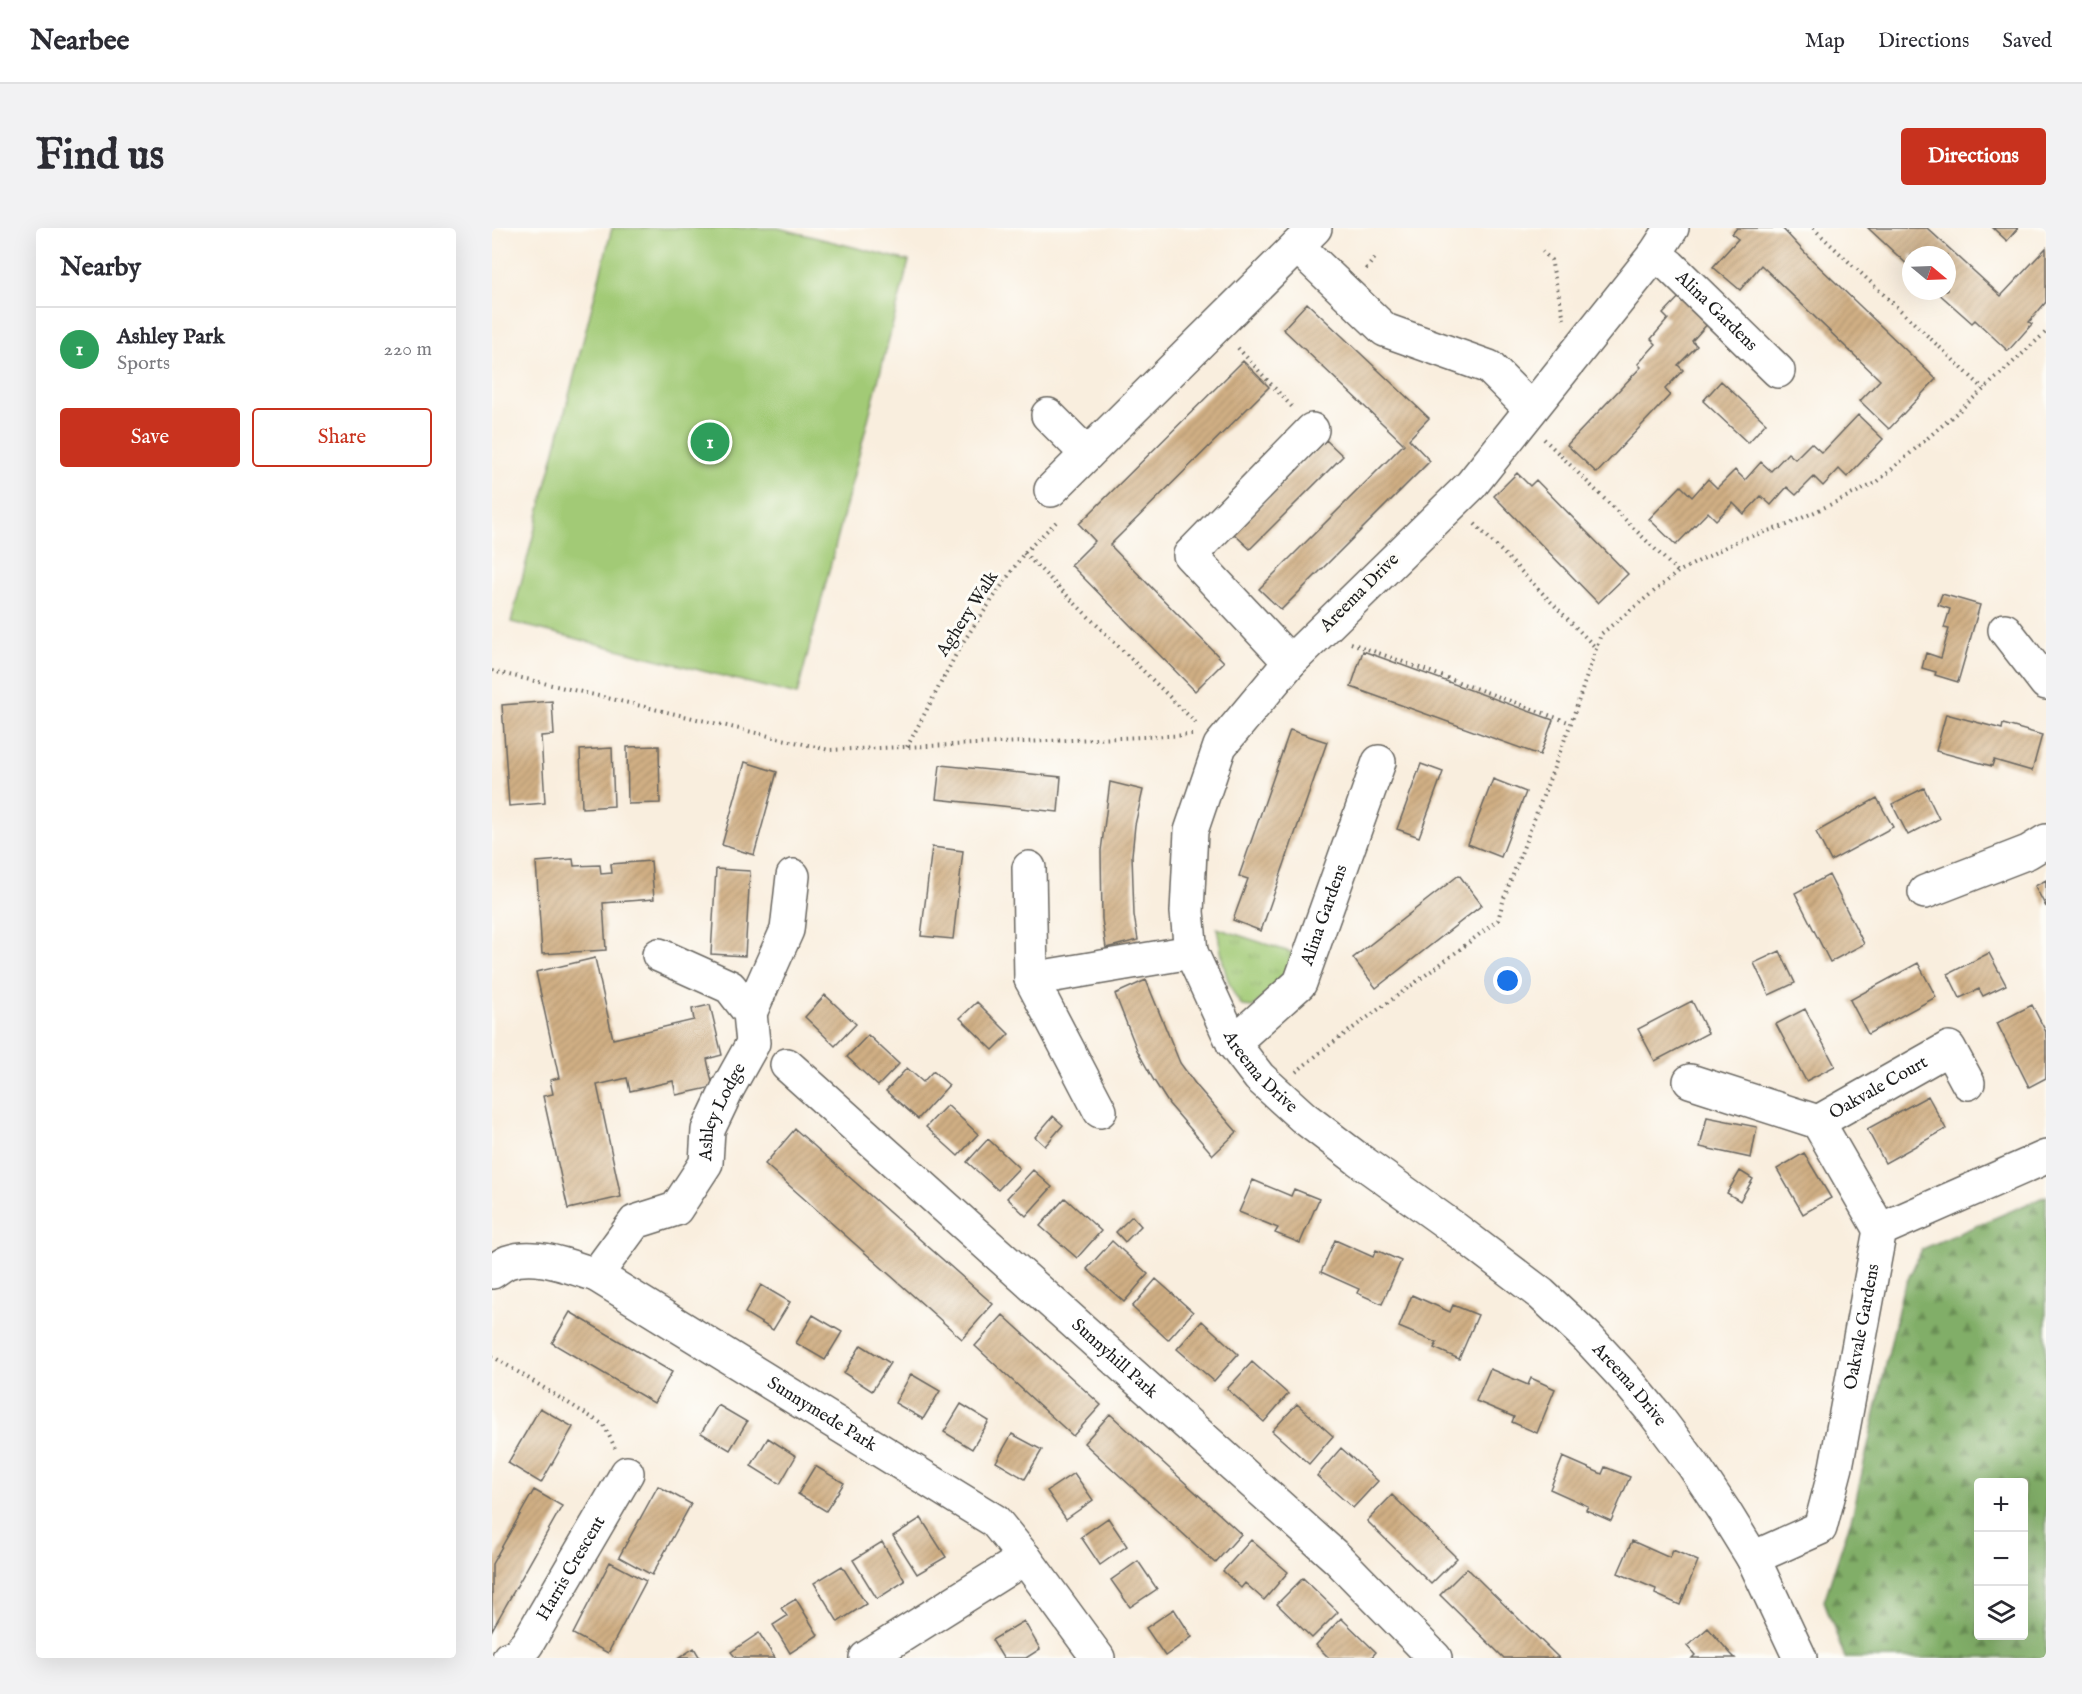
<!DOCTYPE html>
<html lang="en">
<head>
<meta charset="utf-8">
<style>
  :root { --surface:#fff; --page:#f2f2f3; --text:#2b2b33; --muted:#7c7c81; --line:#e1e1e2; --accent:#c8321e }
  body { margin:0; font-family:"IM FELL English",serif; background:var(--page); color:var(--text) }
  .controls { position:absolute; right:18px; bottom:18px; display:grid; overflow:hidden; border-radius:6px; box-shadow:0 6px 24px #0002 }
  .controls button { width:54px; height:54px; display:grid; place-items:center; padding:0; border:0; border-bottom:2px solid var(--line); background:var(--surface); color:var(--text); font:30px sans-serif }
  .compass { position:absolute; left:1410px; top:18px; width:54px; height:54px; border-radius:50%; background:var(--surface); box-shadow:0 6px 24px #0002; rotate:109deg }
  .you { position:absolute; left:1016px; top:753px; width:21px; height:21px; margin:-15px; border:4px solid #fff; border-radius:50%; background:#1a73e8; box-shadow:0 0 0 9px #1a73e833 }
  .badge { display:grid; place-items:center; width:39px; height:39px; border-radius:50%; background:var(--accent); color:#fff; font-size:20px; font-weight:700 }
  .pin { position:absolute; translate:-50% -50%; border:3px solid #fff; box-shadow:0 2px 6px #0006 }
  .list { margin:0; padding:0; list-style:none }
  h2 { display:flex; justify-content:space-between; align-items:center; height:78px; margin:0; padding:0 24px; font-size:26px }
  h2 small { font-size:20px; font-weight:400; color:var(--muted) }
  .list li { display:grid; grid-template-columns:39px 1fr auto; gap:18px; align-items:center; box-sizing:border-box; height:84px; padding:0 24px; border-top:2px solid var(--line) }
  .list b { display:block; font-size:22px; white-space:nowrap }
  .list p { margin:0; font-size:20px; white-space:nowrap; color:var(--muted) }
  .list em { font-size:20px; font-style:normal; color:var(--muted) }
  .actions { display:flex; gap:12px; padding:18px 24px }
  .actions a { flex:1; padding:14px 0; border:2px solid var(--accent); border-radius:6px; text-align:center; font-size:21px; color:var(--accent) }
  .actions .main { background:var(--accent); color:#fff }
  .icon { flex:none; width:33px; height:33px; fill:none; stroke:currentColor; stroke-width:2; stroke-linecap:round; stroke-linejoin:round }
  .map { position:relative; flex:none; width:1554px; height:1430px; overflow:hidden; border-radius:6px }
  header { display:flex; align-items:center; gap:36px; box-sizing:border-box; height:84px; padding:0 30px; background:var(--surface); border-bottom:2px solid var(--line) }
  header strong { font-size:28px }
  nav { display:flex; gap:33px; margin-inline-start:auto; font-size:21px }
  .intro { display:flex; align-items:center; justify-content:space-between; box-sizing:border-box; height:144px; padding:0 36px }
  h1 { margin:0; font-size:42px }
  .button { padding:15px 27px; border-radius:6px; background:var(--accent); color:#fff; font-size:21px; font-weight:700 }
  main { display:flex; gap:36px; padding:0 36px }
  aside { flex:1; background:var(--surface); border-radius:6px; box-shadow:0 6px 24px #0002 }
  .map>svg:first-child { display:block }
  .grass { fill:url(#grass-tufts); stroke:#5f7349; stroke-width:1.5 }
  .forest { fill:url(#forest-firs); stroke:#4e6542; stroke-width:1.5; fill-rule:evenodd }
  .pitch { fill:#a2ca76; stroke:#5f7349; stroke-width:1.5 }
  .building { fill:url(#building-hatch) }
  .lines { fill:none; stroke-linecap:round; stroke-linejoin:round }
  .minor-casing { stroke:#696660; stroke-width:36 }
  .path { stroke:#696660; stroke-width:4; stroke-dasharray:1.5 4.5; stroke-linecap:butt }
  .minor { stroke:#fff; stroke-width:33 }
  .labels { text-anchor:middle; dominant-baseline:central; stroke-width:6; stroke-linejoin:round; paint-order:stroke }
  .street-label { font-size:18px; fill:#1c1c1c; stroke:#fdfcf7 }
</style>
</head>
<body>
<header>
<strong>Nearbee</strong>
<nav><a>Map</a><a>Directions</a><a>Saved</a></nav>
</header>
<div class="intro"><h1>Find us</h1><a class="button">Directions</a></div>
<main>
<aside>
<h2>Nearby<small></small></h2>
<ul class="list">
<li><span class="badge" style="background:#2e9e5b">1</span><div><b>Ashley Park</b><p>Sports</p></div><em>220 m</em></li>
</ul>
<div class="actions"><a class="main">Save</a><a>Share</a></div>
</aside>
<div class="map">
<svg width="1554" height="1430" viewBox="0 0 1554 1430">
  <defs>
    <pattern id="grass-tufts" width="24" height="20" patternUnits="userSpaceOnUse" patternTransform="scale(1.5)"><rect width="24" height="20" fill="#a2ca76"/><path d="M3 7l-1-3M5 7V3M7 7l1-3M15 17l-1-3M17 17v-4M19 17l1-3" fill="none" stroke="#8bad66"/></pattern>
    <pattern id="forest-firs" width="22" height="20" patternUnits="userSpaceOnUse" patternTransform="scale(1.5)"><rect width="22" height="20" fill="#81ae67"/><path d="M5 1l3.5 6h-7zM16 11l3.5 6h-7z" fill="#698d54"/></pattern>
    <pattern id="building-hatch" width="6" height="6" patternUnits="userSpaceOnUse" patternTransform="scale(1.5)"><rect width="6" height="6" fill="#d0af84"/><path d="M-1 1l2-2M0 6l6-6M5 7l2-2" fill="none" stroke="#b29671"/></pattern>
  </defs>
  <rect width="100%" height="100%" fill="#fdfcf7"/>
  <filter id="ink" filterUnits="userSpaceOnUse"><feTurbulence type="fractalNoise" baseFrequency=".0167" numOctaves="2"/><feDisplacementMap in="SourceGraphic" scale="12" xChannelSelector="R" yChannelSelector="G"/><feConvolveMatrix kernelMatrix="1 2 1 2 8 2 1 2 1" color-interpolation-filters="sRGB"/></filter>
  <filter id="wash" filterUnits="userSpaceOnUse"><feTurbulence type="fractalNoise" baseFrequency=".008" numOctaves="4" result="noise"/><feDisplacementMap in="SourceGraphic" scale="24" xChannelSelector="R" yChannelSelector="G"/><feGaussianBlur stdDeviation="1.35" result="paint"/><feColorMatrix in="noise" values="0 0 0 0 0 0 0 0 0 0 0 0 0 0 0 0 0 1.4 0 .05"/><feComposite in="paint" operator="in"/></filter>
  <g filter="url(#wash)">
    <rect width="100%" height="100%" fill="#f9eede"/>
    <!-- grass -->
    <path class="grass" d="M 725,700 L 804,726 L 798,745 L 761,779 L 750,778 C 732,756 730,727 725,700 Z"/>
    <!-- forest -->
    <path class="forest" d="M 1554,968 L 1554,1430 L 1353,1430 L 1332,1373 L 1361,1285 L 1410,1064 L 1430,1021 ZM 1486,1254 L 1532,1254 L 1532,1408 L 1486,1408 Z"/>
    <!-- pitch -->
    <path class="pitch" d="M 120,0 L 286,0 L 417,33 L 305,467 L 19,394 Z"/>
    <g id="blocks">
      <!-- building -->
      <path class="building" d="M 1245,0 L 1290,0 L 1316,28 L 1444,151 L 1397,201 L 1368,173 L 1388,152 L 1269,37 L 1248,62 L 1221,39 L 1246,11 L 1240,6 Z
        M 1376,0 L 1435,0 L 1509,68 L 1554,20 L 1554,74 L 1537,94 L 1540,96 L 1516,123 L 1483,92 L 1480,95 L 1444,63 L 1455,63 L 1455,27 L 1419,27 L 1419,40 Z
        M 1501,0 L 1526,0 L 1515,13 Z
        M 1190,66 L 1218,93 L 1200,113 L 1205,118 L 1186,137 L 1191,142 L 1173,161 L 1178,167 L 1105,245 L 1075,217 L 1149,139 L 1146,136 L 1164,116 L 1159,111 L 1176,91 L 1171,86 Z
        M 815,75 L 937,190 L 917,211 L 938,233 L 789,382 L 767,361 L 912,216 L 791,101 Z
        M 751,133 L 777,159 L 618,317 L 732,434 L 703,463 L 579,337 L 603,313 L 587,296 Z
        M 1229,153 L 1274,195 L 1256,215 L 1211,173 Z
        M 1366,187 L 1391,211 L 1355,249 L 1347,241 L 1331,258 L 1322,249 L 1304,267 L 1295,259 L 1279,277 L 1269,268 L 1252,286 L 1241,275 L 1224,292 L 1216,284 L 1184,317 L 1157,291 L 1189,258 L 1200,269 L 1216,251 L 1225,260 L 1243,242 L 1253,252 L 1269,234 L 1279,243 L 1296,225 L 1303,231 L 1319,215 L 1330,225 Z
        M 834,212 L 851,228 L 758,321 L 741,305 Z
        M 1025,245 L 1038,258 L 1044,252 L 1136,346 L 1106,375 L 1002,268 Z
        M 1450,366 L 1488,377 L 1466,454 L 1443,447 L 1444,444 L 1430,440 L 1434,425 L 1449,430 L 1457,401 L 1452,400 L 1458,381 L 1446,377 Z
        M 871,423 L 1061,492 L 1048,527 L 859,459 Z
        M 60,473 L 62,507 L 49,508 L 53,575 L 17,578 L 10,477 Z
        M 1454,486 L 1510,501 L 1511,496 L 1550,507 L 1540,543 L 1502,532 L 1500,538 L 1444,523 Z
        M 798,502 L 835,514 L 769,703 L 741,692 L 756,651 L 747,648 Z
        M 167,518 L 168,575 L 136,576 L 135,519 Z
        M 120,520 L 122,578 L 90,580 L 88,522 Z
        M 253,534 L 285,544 L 262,627 L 230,617 Z
        M 929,536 L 951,544 L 927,609 L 905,601 Z
        M 448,537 L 569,549 L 566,584 L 444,571 Z
        M 1001,551 L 1034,564 L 1009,629 L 976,616 Z
        M 618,554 L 651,562 L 643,597 L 640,627 L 642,687 L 646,712 L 614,720 L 610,691 L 609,623 Z
        M 1432,560 L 1447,591 L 1416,607 L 1400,576 Z
        M 1385,570 L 1401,599 L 1339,633 L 1324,604 Z
        M 440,619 L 471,623 L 461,711 L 429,708 Z
        M 81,631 L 82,638 L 108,637 L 109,646 L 120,645 L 119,636 L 159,633 L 162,671 L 111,675 L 114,722 L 50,726 L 44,634 Z
        M 224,641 L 258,643 L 253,728 L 219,726 Z
        M 967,647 L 990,677 L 884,760 L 861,730 Z
        M 1337,647 L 1372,716 L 1338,734 L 1303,665 Z
        M 1554,652 L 1554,679 L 1543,658 Z
        M 1288,723 L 1303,755 L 1277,767 L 1262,735 Z
        M 1497,725 L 1514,757 L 1491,768 L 1487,761 L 1468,770 L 1456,746 Z
        M 103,730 L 121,811 L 202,792 L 200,781 L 218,777 L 230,827 L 215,831 L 221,859 L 184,867 L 181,853 L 138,863 L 135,850 L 105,857 L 129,969 L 76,981 L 51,868 L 61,866 L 58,852 L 67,850 L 44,744 Z
        M 1426,735 L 1444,769 L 1376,806 L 1358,772 Z
        M 654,752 L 688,835 L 704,857 L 745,904 L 721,927 L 677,876 L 661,851 L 645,822 L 623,766 Z
        M 333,767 L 364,796 L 343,818 L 313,789 Z
        M 1200,773 L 1216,805 L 1163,833 L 1146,801 Z
        M 485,774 L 517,806 L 501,822 L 468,790 Z
        M 1540,777 L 1554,804 L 1554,850 L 1537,859 L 1505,795 Z
        M 1313,781 L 1343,838 L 1314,853 L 1284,796 Z
        M 376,807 L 407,836 L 386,858 L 355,829 Z
        M 415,840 L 431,854 L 441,843 L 457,857 L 426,891 L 394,863 Z
        M 1436,868 L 1454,901 L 1393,935 L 1375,901 Z
        M 455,877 L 486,906 L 466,928 L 434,899 Z
        M 561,888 L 571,897 L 553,918 L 543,909 Z
        M 1215,889 L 1265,899 L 1259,930 L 1208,919 Z
        M 303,901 L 501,1076 L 470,1111 L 273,936 Z
        M 496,911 L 527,940 L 506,962 L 475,934 Z
        M 1312,925 L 1339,970 L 1311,986 L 1285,941 Z
        M 541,942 L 560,959 L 534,988 L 515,970 Z
        M 1248,943 L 1261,951 L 1248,973 L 1235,965 Z
        M 761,952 L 799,968 L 802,961 L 827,971 L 808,1015 L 783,1005 L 786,1000 L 747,984 Z
        M 573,970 L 609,1003 L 585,1030 L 548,998 Z
        M 640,988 L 649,998 L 633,1014 L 624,1004 Z
        M 843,1012 L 881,1029 L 884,1022 L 909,1033 L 890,1076 L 865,1065 L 867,1061 L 829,1044 Z
        M 620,1013 L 656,1046 L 632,1074 L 595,1041 Z
        M 664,1051 L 701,1084 L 676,1112 L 640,1079 Z
        M 269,1057 L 298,1074 L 281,1102 L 253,1085 Z
        M 920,1067 L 958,1084 L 961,1077 L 986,1087 L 967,1131 L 942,1120 L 945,1115 L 907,1099 Z
        M 78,1084 L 180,1144 L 162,1175 L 60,1115 Z
        M 321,1087 L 350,1104 L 333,1132 L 304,1115 Z
        M 511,1087 L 609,1177 L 581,1208 L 483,1118 Z
        M 710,1093 L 746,1126 L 722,1153 L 685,1121 Z
        M 369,1117 L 398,1135 L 380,1163 L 352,1145 Z
        M 760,1134 L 796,1166 L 772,1194 L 735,1161 Z
        M 998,1141 L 1036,1157 L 1039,1150 L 1063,1161 L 1045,1205 L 1020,1194 L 1022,1189 L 984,1173 Z
        M 419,1146 L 448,1163 L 431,1191 L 403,1175 Z
        M 469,1176 L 497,1193 L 480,1221 L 452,1204 Z
        M 805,1176 L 841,1208 L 817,1236 L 780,1203 Z
        M 226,1177 L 255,1194 L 238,1222 L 209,1205 Z
        M 48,1180 L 81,1199 L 49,1255 L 16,1235 Z
        M 618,1186 L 749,1306 L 723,1335 L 592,1215 Z
        M 520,1206 L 550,1222 L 533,1251 L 504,1234 Z
        M 276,1210 L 304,1228 L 288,1256 L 259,1238 Z
        M 849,1220 L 886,1253 L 861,1280 L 825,1248 Z
        M 1071,1229 L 1110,1246 L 1113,1239 L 1138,1249 L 1119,1293 L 1094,1282 L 1096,1278 L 1058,1261 Z
        M 323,1238 L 352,1255 L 334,1283 L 306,1266 Z
        M 582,1245 L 601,1272 L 574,1291 L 555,1263 Z
        M 166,1258 L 199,1276 L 160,1347 L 127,1329 Z
        M 42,1262 L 70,1278 L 0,1402 L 0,1336 Z
        M 900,1267 L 965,1330 L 939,1356 L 875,1293 Z
        M 429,1290 L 454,1329 L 425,1346 L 401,1308 Z
        M 616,1290 L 635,1318 L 608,1337 L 589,1309 Z
        M 759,1312 L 796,1344 L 772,1372 L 753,1355 L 749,1360 L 731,1343 Z
        M 1140,1313 L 1178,1330 L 1181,1322 L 1206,1333 L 1188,1377 L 1163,1366 L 1164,1361 L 1126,1345 Z
        M 390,1314 L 413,1353 L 385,1371 L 361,1332 Z
        M 646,1333 L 665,1361 L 638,1379 L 619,1352 Z
        M 118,1334 L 154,1353 L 116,1425 L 81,1406 Z
        M 350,1338 L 374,1376 L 346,1394 L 322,1355 Z
        M 975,1340 L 991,1356 L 1067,1430 L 1012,1430 L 948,1367 Z
        M 811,1350 L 846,1384 L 820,1410 L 785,1376 Z
        M 304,1371 L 326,1407 L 298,1425 L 281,1397 L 295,1388 L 289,1380 Z
        M 682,1381 L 700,1409 L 673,1428 L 654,1400 Z
        M 849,1390 L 884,1424 L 879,1430 L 837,1430 L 824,1417 Z
        M 532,1393 L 548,1421 L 534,1430 L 511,1430 L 500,1412 Z
        M 1216,1400 L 1239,1426 L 1243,1430 L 1200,1430 L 1203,1427 L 1195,1418 Z
        M 267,1405 L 283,1430 L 244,1430 L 239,1424 Z
        M 202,1420 L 208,1430 L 187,1430 Z"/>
    </g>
  </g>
  <g filter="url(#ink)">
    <use href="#blocks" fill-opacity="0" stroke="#696660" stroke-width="1.5"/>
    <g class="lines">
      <!-- minor casing -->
      <g class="minor-casing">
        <g id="minor">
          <path id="s1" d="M 1180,0 L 1163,26 L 979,257 L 798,434 L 728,518 L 699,603 L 695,684 L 699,724 L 741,815 L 767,849 L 811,889 L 866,931 L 962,1000 L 1049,1066 L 1095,1109 L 1133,1150 L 1163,1186 L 1202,1238 L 1232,1283 L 1261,1330 L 1308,1430"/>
          <path d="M 805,18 L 893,102 L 997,139 L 1039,181"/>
          <path id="s2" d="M 1163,26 L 1178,38 L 1286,143"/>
          <path d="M 556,187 L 595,226"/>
          <path d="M 559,262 L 823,0"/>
          <path d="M 1513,402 L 1554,455"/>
          <path d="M 798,434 L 698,327 L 820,202"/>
          <path d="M 537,640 L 539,751 L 608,883"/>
          <path d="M 1433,664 L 1536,624 L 1554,613"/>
          <path d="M 539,751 L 699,724"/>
          <path d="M 258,785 L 295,702 L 301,648"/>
          <path id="s3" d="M 741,815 L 808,755 L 887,534"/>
          <path id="s4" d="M 295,837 L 846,1331 L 943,1430"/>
          <path d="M 1198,853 L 1326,894"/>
          <path id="s5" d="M 1388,1002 L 1326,894 L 1457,820 L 1476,855"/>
          <path id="s6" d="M 0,1044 C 5,1041 11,1036 16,1034 C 44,1024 78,1039 104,1047 L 503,1293 L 533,1330 L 606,1430"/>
          <path id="s7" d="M 104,1047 L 143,994 L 184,981 L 214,935 L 216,902 L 236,860 L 261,815 L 258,785 L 238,759 L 167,727"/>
          <path id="s8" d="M 1261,1330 L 1328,1300 L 1344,1239 L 1388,1002 L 1554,929"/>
          <path id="s9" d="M 17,1430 L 24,1428 L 35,1416 L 135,1245"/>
          <path d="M 374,1430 L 533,1330"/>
        </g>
      </g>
      <!-- path -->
      <path class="path" d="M 1321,0 L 1492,161
        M 1050,23 L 1059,32 L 1072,91
        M 874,41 L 883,30
        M 746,120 L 800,179
        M 1052,211 L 1186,344
        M 983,296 L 1104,420
        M 532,325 L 706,497
        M 859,415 L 1079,495
        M 0,443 L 337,522 L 701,507
        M 415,519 L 469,417 L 532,325 L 566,292
        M 804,844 L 835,819 L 950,735 L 1006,692 L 1012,670 L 1079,495 L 1109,406 L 1186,344 L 1247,312 L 1295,297 L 1384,255 L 1492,161 L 1554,104
        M 0,1128 L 112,1197 L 123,1220"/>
      <!-- minor -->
      <use href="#minor" class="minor"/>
    </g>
  </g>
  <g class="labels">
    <!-- street labels -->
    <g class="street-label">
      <text stroke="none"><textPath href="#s2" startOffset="84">Alina Gardens</textPath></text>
      <text transform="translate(868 365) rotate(-45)">Areema Drive</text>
      <text transform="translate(476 386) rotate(-57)">Aghery Walk</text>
      <text stroke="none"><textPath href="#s3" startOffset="162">Alina Gardens</textPath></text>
      <text stroke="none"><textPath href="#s1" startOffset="1040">Areema Drive</textPath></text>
      <text stroke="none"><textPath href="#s5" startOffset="194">Oakvale Court</textPath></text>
      <text stroke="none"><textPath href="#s7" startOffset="218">Ashley Lodge</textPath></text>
      <text stroke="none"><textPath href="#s8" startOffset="279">Oakvale Gardens</textPath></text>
      <text stroke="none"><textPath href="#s4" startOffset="440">Sunnyhill Park</textPath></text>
      <text stroke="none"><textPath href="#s1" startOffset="1526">Areema Drive</textPath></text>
      <text stroke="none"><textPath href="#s6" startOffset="375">Sunnymede Park</textPath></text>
      <text stroke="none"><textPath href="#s9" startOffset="111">Harris Crescent</textPath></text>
    </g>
  </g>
</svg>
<div class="controls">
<button>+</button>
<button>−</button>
<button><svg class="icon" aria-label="layers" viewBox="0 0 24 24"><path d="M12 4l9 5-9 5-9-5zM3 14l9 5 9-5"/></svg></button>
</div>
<svg class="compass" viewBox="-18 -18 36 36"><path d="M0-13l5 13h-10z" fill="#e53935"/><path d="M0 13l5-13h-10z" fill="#7c7c81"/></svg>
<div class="you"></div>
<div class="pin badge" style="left:218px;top:214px;background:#2e9e5b">1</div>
</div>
</main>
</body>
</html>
